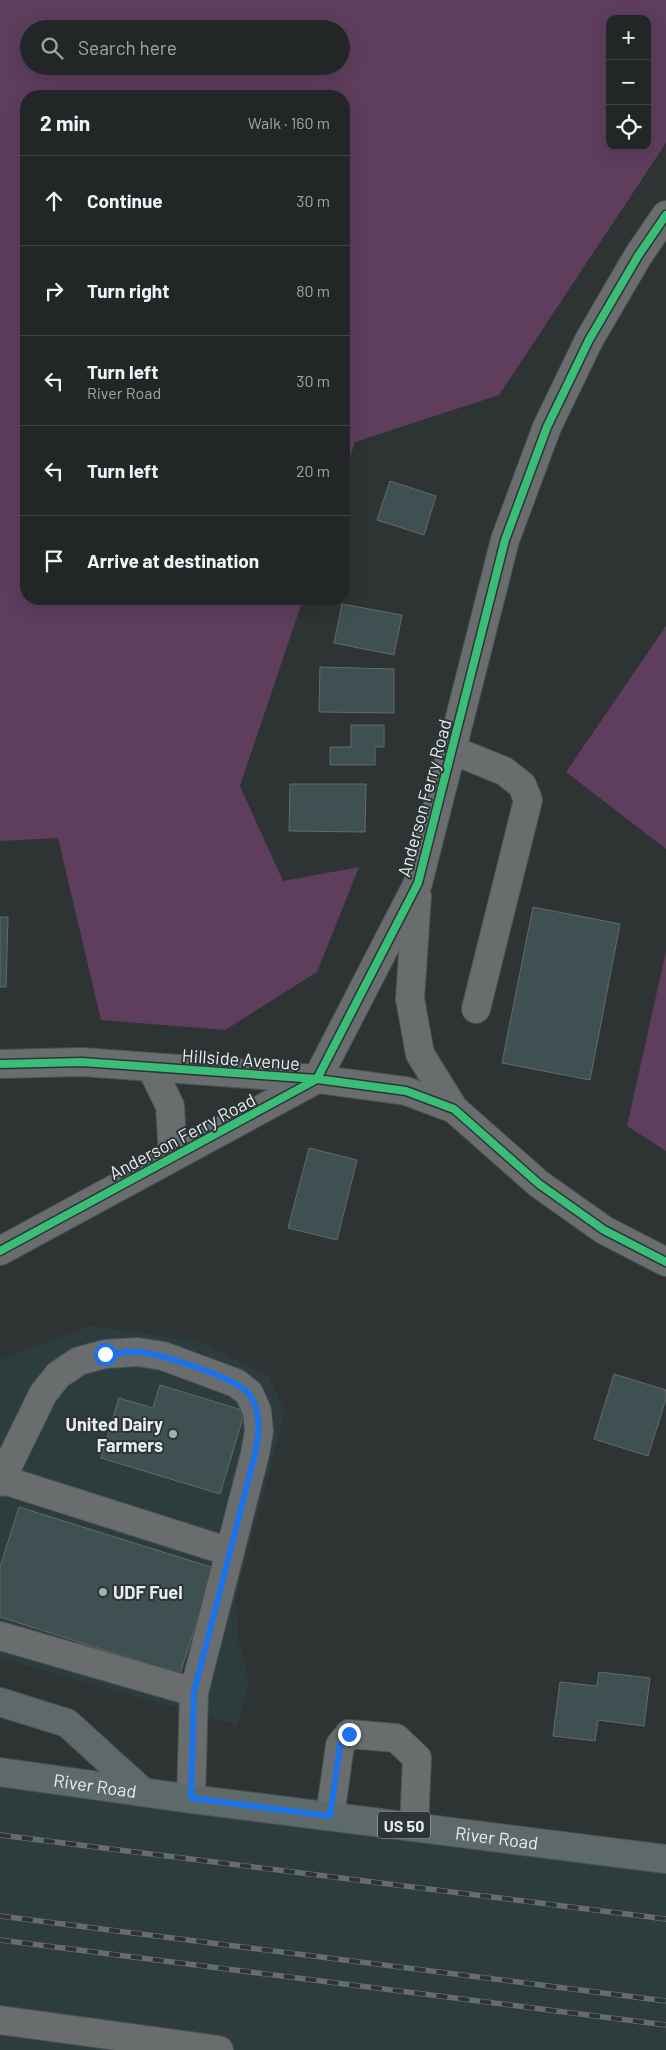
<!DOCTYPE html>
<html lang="en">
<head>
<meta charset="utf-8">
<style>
  :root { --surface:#222626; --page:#2e3232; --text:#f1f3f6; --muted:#a2a5a7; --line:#3f4343 }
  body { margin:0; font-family:Barlow,sans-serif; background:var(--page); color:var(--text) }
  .controls { position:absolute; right:15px; top:15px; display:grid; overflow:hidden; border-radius:10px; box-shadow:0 5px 20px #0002 }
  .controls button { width:45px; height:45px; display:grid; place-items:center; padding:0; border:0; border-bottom:1px solid var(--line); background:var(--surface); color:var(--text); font:25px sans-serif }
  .stop { position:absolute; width:15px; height:15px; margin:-11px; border:4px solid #1a73e8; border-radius:50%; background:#fff }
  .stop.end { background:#1a73e8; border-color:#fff; box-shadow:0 1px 5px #0008 }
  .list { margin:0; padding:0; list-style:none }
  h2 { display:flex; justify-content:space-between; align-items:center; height:65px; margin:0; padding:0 20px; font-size:21px }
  h2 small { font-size:16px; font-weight:400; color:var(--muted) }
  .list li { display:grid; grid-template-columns:32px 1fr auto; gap:15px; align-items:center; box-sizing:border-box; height:90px; padding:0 20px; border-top:1px solid var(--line) }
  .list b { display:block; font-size:19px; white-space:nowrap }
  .list p { margin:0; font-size:16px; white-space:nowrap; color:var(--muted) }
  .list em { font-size:16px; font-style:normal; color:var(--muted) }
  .icon { flex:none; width:28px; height:28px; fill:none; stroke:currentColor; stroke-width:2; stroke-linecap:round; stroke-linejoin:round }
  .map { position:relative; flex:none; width:666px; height:2050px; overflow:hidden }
  .search { position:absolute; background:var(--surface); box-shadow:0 5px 20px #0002; left:20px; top:20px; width:330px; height:55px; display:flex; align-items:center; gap:12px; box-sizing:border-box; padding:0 18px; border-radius:28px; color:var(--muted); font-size:19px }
  .panel { position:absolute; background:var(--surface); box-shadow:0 5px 20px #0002; left:20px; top:90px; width:330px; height:515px; border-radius:20px }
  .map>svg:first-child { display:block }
  .built { fill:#2d3d3d }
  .green { fill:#5e3d5d; fill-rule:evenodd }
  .building { fill:#3f5052; stroke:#656969 }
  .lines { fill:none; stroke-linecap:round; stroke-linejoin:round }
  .minor-casing { stroke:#4d5151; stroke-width:30 }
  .major-casing { stroke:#4d5151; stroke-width:30 }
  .minor { stroke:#6a6d6d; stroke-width:28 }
  .major { stroke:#5e6a6a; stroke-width:28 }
  .rail-casing { stroke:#696c6c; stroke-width:5.5 }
  .rail { stroke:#2c3435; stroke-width:4; stroke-dasharray:11; stroke-linecap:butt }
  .cycleway-casing { stroke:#2c3435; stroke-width:11 }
  .cycleway { stroke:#3abd76; stroke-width:8 }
  .route { stroke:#1a73e8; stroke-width:6 }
  .poi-dot { fill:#a7adad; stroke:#2c3435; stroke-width:2 }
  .labels { text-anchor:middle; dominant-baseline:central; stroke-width:4; stroke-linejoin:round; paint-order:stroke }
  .shield { fill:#2c3435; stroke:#b0b6b6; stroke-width:1 }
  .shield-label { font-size:16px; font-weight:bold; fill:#e8eeee }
  .street-label { font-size:18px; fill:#e8eeee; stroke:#2c3435 }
  .poi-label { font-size:18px; font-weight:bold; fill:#e8eeee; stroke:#2c3435; text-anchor:end }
</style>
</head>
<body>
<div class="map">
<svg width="666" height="2050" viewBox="0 0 666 2050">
  <rect width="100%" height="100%" fill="#2e3333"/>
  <!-- built -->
  <path class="built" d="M 91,1326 L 202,1342 L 269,1376 L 285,1413 L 236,1597 L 238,1639 L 249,1683 L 237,1725 L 0,1658 L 0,1359 Z
    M 0,1772 L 666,1859 L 666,2050 L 0,2050 Z"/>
  <!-- green -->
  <path class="green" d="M 0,0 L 666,0 L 666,143 L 499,395 L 355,442 L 344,476 L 344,96 L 26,96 L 26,599 L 303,599 L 240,786 L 283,881 L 359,867 L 317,972 L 225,1030 L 101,1020 L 58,838 L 0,841 ZM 610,19 L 647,19 L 647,146 L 610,146 ZM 29,29 L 341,29 L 341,66 L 29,66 Z
    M 666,626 L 666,849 L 566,772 Z
    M 666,951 L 666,1151 L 627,1126 Z"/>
  <!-- building -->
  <path class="building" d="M 390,481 L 436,496 L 424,535 L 377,520 Z
    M 342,604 L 402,615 L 394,655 L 334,643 Z
    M 320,667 L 394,669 L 394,713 L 319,712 Z
    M 351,725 L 384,725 L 384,747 L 375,747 L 375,765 L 330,765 L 330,747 L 351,747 Z
    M 290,784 L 366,784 L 365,832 L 289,831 Z
    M 533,907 L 620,924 L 590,1080 L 502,1063 Z
    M 0,917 L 8,917 L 6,987 L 0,987 Z
    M 309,1148 L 357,1160 L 337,1240 L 288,1228 Z
    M 614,1374 L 666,1390 L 666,1399 L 648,1456 L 594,1439 Z
    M 160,1385 L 245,1411 L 220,1494 L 101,1458 L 119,1398 L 153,1408 Z
    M 19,1507 L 214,1568 L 180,1674 L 0,1617 L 0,1567 Z
    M 599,1672 L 650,1678 L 644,1726 L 598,1720 L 595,1741 L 553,1736 L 560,1682 L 597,1686 Z"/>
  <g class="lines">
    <!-- minor casing -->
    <g class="minor-casing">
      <path id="minor" d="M 452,750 L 504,771 L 522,785 L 528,800 L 476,1009
        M 417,896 L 410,999 L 420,1054 L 454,1109
        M 0,1064 L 82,1062 L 317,1079 L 406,1091 L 454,1109 L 539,1184 L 604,1230 L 666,1262
        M 151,1067 L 170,1106 L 173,1157
        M 0,1251 L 317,1079 L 418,883 L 505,540 L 547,427 L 589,340 L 638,256 L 666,215
        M 1,1479 L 230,1552
        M 0,1482 L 43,1394 L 58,1375 L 79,1361 L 105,1354 L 137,1352 L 163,1356 L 236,1383 L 249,1393 L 257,1411 L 259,1431 L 255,1454 L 194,1692
        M 0,1636 L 194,1692 L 191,1799
        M 330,1816 L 340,1745 L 349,1734 L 396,1738 L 417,1758 L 414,1827
        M 0,2020 L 219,2050"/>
    </g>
    <!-- major casing -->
    <g class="major-casing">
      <g id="major">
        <path d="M 0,1702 L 67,1723 L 143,1792"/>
        <path id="s1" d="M 0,1772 L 191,1799 L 666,1859"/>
      </g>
    </g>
    <!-- minor -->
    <use href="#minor" class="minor"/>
    <!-- major -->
    <use href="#major" class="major"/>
    <!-- rail casing -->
    <g class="rail-casing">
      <path id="rail" d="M 0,1835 L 666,1919
        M 0,1916 L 666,2001
        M 0,1940 L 666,2025"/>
    </g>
    <!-- rail -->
    <use href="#rail" class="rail"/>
    <!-- cycleway casing -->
    <g class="cycleway-casing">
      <path id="cycleway" d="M 0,1064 L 82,1062 L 317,1079 L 406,1091 L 454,1109 L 539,1184 L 604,1230 L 666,1262
        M 0,1251 L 317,1079 L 418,883 L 505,540 L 547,427 L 589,340 L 638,256 L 666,215"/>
    </g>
    <!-- cycleway -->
    <use href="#cycleway" class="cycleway"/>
  </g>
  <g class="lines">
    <!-- route -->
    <path class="route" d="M 105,1354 C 116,1354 128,1351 139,1352 C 160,1354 238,1378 249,1394 C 262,1412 259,1434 255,1454 L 194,1692 L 191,1798 L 330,1816 L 340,1745 L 349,1734"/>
  </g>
  <!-- markers -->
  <g class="poi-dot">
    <circle cx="173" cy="1434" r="5"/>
    <circle cx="103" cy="1592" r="5"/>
  </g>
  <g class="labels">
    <!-- shield labels -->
    <rect class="shield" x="378" y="1811.5" width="52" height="27" rx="4"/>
    <g class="shield-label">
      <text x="404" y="1825">US 50</text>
    </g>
    <!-- street labels -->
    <g class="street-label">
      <text transform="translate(424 798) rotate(-75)">Anderson Ferry Road</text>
      <text transform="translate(241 1059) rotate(4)">Hillside Avenue</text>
      <text transform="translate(182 1136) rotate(-28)">Anderson Ferry Road</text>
      <text stroke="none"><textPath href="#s1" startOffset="96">River Road</textPath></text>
      <text stroke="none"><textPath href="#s1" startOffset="501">River Road</textPath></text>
    </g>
    <!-- poi labels -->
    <g class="poi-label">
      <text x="163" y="1424">United Dairy<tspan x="163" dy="21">Farmers</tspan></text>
      <text x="113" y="1592" text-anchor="start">UDF Fuel</text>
    </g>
  </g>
</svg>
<div class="controls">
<button>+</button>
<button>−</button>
<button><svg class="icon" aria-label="locate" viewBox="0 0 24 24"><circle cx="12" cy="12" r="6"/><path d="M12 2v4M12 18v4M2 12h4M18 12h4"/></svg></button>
</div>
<div class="stop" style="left:105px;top:1354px"></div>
<div class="stop end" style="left:349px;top:1734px"></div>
<div class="search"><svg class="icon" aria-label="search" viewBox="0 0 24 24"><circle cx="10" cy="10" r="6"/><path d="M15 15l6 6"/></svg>Search here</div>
<section class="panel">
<h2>2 min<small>Walk · 160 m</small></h2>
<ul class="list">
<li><svg class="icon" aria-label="ahead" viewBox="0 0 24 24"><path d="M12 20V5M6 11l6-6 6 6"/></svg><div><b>Continue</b></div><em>30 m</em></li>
<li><svg class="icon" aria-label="right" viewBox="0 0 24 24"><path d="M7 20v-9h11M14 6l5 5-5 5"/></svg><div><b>Turn right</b></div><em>80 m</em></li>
<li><svg class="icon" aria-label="left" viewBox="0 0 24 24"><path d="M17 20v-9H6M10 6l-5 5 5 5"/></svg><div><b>Turn left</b><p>River Road</p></div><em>30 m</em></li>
<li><svg class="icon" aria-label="left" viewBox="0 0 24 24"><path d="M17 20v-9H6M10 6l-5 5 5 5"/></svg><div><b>Turn left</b></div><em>20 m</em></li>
<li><svg class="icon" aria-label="arrive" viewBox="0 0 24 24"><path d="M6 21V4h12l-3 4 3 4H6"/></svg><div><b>Arrive at destination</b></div></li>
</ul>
</section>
</div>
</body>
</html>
